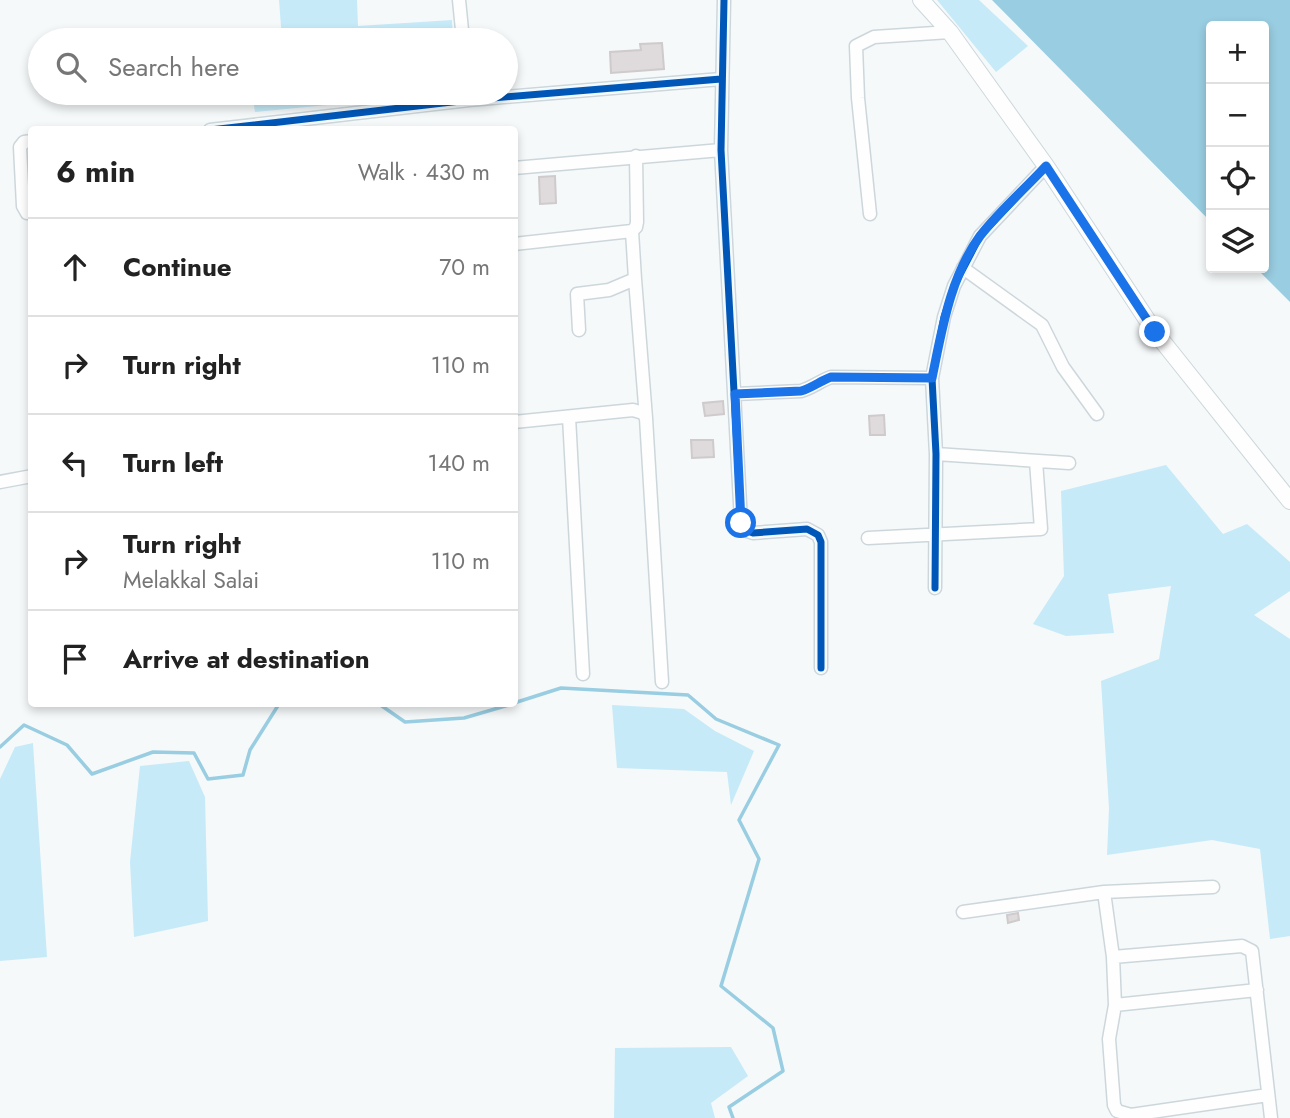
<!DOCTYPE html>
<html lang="en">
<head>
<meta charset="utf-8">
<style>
  :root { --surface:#fff; --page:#f2f2f2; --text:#222; --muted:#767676; --line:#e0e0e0 }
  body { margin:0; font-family:Jost,sans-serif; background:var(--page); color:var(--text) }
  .controls { position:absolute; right:21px; top:21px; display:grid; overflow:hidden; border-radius:7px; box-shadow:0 4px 10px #0003 }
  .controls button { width:63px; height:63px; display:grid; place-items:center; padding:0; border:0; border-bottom:2px solid var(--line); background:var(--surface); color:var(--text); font:35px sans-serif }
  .stop { position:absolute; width:21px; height:21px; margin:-16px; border:5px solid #1a73e8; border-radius:50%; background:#fff }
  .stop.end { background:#1a73e8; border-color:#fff; box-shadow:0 2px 7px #0008 }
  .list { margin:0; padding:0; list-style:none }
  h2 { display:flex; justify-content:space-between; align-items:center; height:91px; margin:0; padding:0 28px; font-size:30px }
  h2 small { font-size:23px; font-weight:400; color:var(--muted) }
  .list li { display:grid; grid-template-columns:46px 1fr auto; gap:21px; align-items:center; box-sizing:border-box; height:98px; padding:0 28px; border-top:2px solid var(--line) }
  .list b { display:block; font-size:26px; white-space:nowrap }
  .list p { margin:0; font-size:23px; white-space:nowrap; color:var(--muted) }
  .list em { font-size:23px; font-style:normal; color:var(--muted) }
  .icon { flex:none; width:38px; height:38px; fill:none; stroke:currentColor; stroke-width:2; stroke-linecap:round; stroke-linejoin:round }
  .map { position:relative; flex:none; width:1290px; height:1118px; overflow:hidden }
  .search { position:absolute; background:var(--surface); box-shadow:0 4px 10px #0003; left:28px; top:28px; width:490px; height:77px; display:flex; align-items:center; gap:18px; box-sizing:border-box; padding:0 24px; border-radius:38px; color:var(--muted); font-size:26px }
  .panel { position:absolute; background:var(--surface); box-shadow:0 4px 10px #0003; left:28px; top:126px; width:490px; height:581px; border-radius:7px }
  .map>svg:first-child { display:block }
  .green { fill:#c6eaf8 }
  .water { fill:#99cde1 }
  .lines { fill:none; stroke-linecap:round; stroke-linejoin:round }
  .stream { stroke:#99cde1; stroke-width:3.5 }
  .building { fill:#dfdadb; stroke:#cfcacb; stroke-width:2 }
  .minor-casing { stroke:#cdd7db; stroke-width:15 }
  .major-casing { stroke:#cdd7db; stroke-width:18 }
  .minor { stroke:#fefefe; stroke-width:12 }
  .major { stroke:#fefefe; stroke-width:16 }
  .cycleway-casing { stroke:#f2fafd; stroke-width:11 }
  .cycleway { stroke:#0057b8; stroke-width:7 }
  .route { stroke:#1a73e8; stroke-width:9 }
</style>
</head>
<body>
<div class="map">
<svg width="1290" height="1118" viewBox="0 0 1290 1118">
  <rect width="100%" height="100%" fill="#f5f9fa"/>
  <!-- green -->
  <path class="green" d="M 279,0 L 357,0 L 358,26 L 452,20 L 453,40 L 282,40 Z
    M 937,0 L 979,0 L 1028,46 L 996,72 Z
    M 252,93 L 452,93 L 255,112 Z
    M 1166,465 L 1223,534 L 1247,524 L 1290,562 L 1290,591 L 1254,615 L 1290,639 L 1290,936 L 1270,939 L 1260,849 L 1212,840 L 1107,855 L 1109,808 L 1101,681 L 1159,659 L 1171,586 L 1108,594 L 1114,633 L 1066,636 L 1033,624 L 1064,576 L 1061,491 Z
    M 612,705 L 684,709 L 715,731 L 754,751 L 731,805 L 727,772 L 617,768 Z
    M 33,743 L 47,957 L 0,961 L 0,779 L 15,747 Z
    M 189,761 L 205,797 L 208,921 L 134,937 L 130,862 L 140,766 Z
    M 731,1047 L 748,1076 L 711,1103 L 715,1118 L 614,1118 L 615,1048 Z"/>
  <!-- water -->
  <path class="water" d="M 992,0 L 1290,0 L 1290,302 L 1256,268 L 1264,268 L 1264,26 L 1211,26 L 1211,222 Z"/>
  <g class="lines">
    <!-- stream -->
    <path class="stream" d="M 514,703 L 561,688 L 688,695 L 716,719 L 779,745 L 739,820 L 759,859 L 721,986 L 773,1028 L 783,1071 L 729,1107 L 733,1118
      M 379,704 L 405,722 L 464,718 L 512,704
      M 0,747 L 24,725 L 67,745 L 92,774 L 153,752 L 194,753 L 208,779 L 243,775 L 250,750 L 279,704"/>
  </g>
  <!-- building -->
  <path class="building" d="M 662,43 L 664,69 L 611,73 L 610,52 L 641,50 L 640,44 Z
    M 555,176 L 556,203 L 540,204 L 539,177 Z
    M 723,401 L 724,414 L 705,416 L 703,403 Z
    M 884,415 L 885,435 L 870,435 L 869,416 Z
    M 691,440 L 713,440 L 714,457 L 692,458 Z
    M 1018,913 L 1019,920 L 1008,923 L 1007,915 Z"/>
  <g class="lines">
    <!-- minor casing -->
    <g class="minor-casing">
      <path id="minor" d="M 459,0 L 463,40
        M 724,0 L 721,150 L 741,522 L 747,531 L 753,533 L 807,529 L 818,535 L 821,542 L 821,668
        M 210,130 L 469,100 L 721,79
        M 32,141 L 24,142 L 20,147 L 23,206 L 27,213 L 32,213
        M 514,168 L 721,150
        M 870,214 L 858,98 L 856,46 L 874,37 L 950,32
        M 514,244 L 632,231 L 636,227 L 637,222 L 636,156
        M 963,268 L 1042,325 L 1063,367 L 1097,414
        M 635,279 L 646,418
        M 579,330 L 577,294 L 609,290 L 635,279 L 632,231
        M 735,394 L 801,391 C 812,388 820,381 831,377 L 932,378
        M 569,417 L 583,674
        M 514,422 L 633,410 L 643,413 L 646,418 L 662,682
        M 936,454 L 1069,463
        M 0,482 L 32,476
        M 868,538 L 1041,529 L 1036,461
        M 935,588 L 936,454 L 932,378 L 944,317 L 954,286 L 980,236 L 1046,166
        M 1104,892 L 1113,957 L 1115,1005 L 1109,1039 L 1114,1105 L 1117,1111 L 1131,1115 L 1268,1095
        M 963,912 L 1104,892 L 1213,887
        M 1113,957 L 1242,946 L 1252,951 L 1271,1118
        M 1115,1005 L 1257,990"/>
    </g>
    <!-- major casing -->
    <g class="major-casing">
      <path id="major" d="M 921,0 L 950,32 L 1046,166 L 1155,332 L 1290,501"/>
    </g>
    <!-- minor -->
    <use href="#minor" class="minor"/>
    <!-- major -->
    <use href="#major" class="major"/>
    <!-- cycleway casing -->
    <g class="cycleway-casing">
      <path id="cycleway" d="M 724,0 L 721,150 L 741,522 L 747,531 L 753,533 L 807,529 L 818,535 L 821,542 L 821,668
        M 210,130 L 469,100 L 721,79
        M 935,588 L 936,454 L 932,378 L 944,317 L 954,286 L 980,236 L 1046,166"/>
    </g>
    <!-- cycleway -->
    <use href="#cycleway" class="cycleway"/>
  </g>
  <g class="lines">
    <!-- route -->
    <path class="route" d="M 741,523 L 735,394 L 801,391 C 812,388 820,381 831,377 L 932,378 C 942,330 950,277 980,236 C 999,211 1025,189 1046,166 L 1155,332"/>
  </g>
</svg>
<div class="controls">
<button>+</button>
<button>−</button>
<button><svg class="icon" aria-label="locate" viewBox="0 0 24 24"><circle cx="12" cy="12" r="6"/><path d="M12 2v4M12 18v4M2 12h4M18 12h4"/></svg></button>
<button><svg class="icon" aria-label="layers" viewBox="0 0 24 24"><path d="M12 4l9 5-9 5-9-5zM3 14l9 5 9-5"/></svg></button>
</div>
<div class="stop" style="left:741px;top:523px"></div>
<div class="stop end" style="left:1155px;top:332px"></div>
<div class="search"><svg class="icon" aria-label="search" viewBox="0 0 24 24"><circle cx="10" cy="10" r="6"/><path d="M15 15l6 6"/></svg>Search here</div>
<section class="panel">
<h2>6 min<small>Walk · 430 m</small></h2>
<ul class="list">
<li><svg class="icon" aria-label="ahead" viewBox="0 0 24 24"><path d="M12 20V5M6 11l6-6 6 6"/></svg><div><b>Continue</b></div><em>70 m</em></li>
<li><svg class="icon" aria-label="right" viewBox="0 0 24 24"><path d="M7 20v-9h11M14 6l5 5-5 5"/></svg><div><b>Turn right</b></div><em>110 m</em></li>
<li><svg class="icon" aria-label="left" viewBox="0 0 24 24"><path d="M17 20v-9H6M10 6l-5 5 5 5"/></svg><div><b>Turn left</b></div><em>140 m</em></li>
<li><svg class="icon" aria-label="right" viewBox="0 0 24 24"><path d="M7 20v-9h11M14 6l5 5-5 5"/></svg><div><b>Turn right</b><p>Melakkal Salai</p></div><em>110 m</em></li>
<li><svg class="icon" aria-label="arrive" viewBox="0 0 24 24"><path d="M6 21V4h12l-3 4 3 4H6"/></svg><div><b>Arrive at destination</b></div></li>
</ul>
</section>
</div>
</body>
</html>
